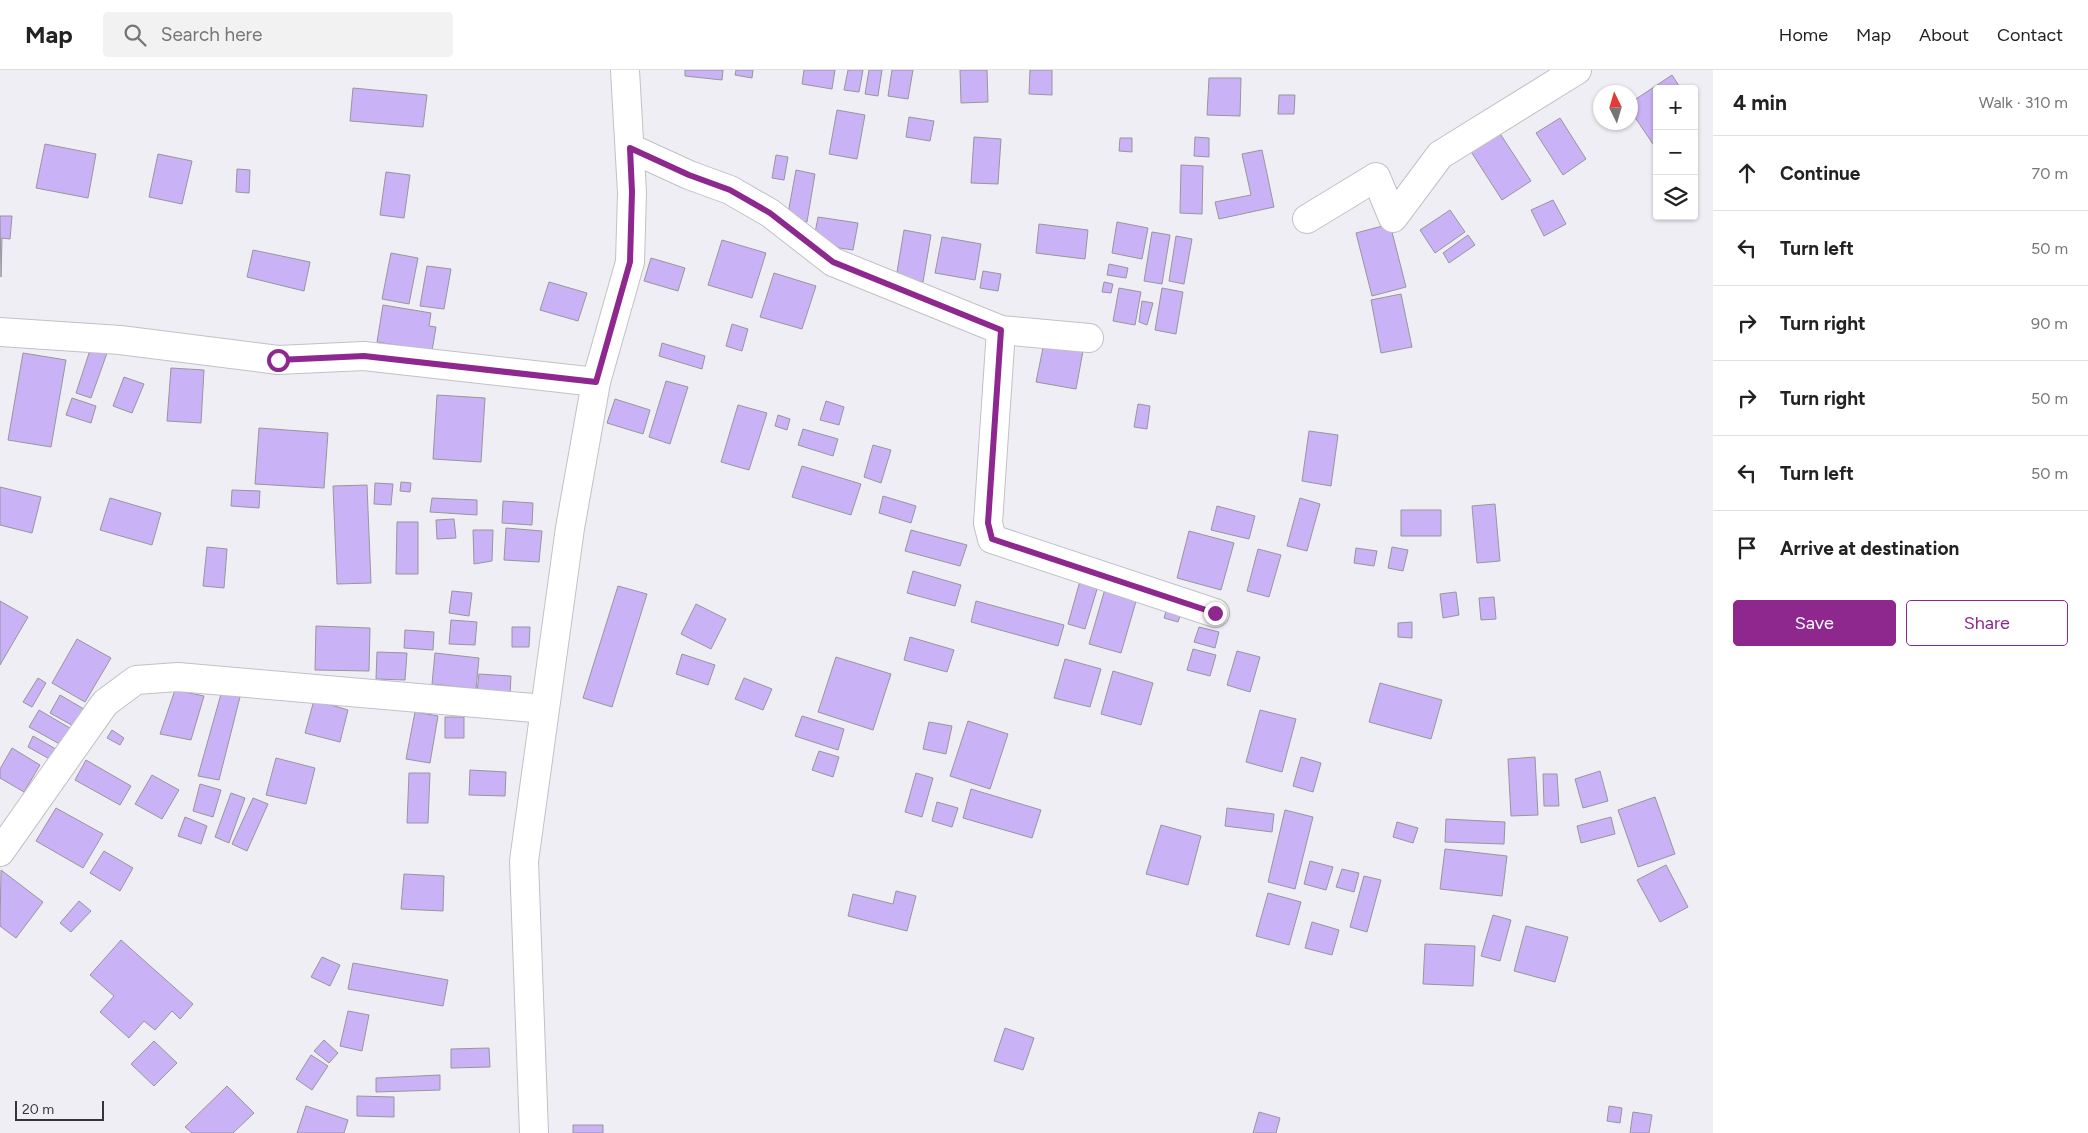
<!DOCTYPE html>
<html lang="en">
<head>
<meta charset="utf-8">
<style>
  :root { --surface:#fff; --page:#f2f2f2; --text:#222; --muted:#767676; --line:#e0e0e0; --accent:#8e288e }
  body { margin:0; font-family:Figtree,sans-serif; background:var(--page); color:var(--text) }
  .controls { position:absolute; right:15px; top:15px; display:grid; overflow:hidden; border-radius:5px; box-shadow:0 1px 4px #0004 }
  .controls button { width:45px; height:45px; display:grid; place-items:center; padding:0; border:0; border-bottom:1px solid var(--line); background:var(--surface); color:var(--text); font:25px sans-serif }
  .compass { position:absolute; left:1593px; top:15px; width:45px; height:45px; border-radius:50%; background:var(--surface); box-shadow:0 1px 4px #0004; rotate:355deg }
  .scale { position:absolute; left:15px; bottom:12px; width:89px; box-sizing:border-box; padding-left:5px; border:2px solid #353437; border-top:0; font-size:14px; line-height:18px; white-space:nowrap; color:#353437; -webkit-text-stroke:4px #f0eef5; paint-order:stroke }
  .stop { position:absolute; width:15px; height:15px; margin:-11px; border:4px solid #8e288e; border-radius:50%; background:#fff }
  .stop.end { background:#8e288e; border-color:#fff; box-shadow:0 1px 5px #0008 }
  .list { margin:0; padding:0; list-style:none }
  h2 { display:flex; justify-content:space-between; align-items:center; height:65px; margin:0; padding:0 20px; font-size:21px }
  h2 small { font-size:16px; font-weight:400; color:var(--muted) }
  .list li { display:grid; grid-template-columns:32px 1fr auto; gap:15px; align-items:center; box-sizing:border-box; height:75px; padding:0 20px; border-top:1px solid var(--line) }
  .list b { display:block; font-size:19px; white-space:nowrap }
  .list em { font-size:16px; font-style:normal; color:var(--muted) }
  .actions { display:flex; gap:10px; padding:15px 20px }
  .actions a { flex:1; padding:11px 0; border:1px solid var(--accent); border-radius:5px; text-align:center; font-size:18px; color:var(--accent) }
  .actions .main { background:var(--accent); color:#fff }
  .icon { flex:none; width:28px; height:28px; fill:none; stroke:currentColor; stroke-width:2; stroke-linecap:round; stroke-linejoin:round }
  .map { position:relative; flex:none; width:1713px; height:1063px; overflow:hidden }
  header { display:flex; align-items:center; gap:30px; box-sizing:border-box; height:70px; padding:0 25px; background:var(--surface); border-bottom:1px solid var(--line) }
  header strong { font-size:24px }
  nav { display:flex; gap:28px; margin-inline-start:auto; font-size:18px }
  .search { width:350px; height:45px; background:var(--page); display:flex; align-items:center; gap:12px; box-sizing:border-box; padding:0 18px; border-radius:5px; color:var(--muted); font-size:19px }
  main { display:flex }
  aside { flex:1; background:var(--surface) }
  .map>svg:first-child { display:block }
  .building { fill:#c9b2f6; stroke:#98969c }
  .lines { fill:none; stroke-linecap:round; stroke-linejoin:round }
  .minor-casing { stroke:#c2c0c7; stroke-width:30 }
  .minor { stroke:#fff; stroke-width:28 }
  .route { stroke:#8e288e; stroke-width:6 }
</style>
</head>
<body>
<header>
<strong>Map</strong>
<div class="search"><svg class="icon" aria-label="search" viewBox="0 0 24 24"><circle cx="10" cy="10" r="6"/><path d="M15 15l6 6"/></svg>Search here</div>
<nav><a>Home</a><a>Map</a><a>About</a><a>Contact</a></nav>
</header>
<main>
<div class="map">
<svg width="1713" height="1063" viewBox="0 0 1713 1063">
  <rect width="100%" height="100%" fill="#f0eef5"/>
  <!-- building -->
  <path class="building" d="M 685,0 L 723,0 L 722,10 L 685,6 Z
    M 736,0 L 753,0 L 752,8 L 735,5 Z
    M 804,0 L 835,0 L 832,19 L 802,14 Z
    M 848,0 L 863,0 L 859,22 L 844,20 Z
    M 869,0 L 882,0 L 878,26 L 865,24 Z
    M 892,0 L 913,0 L 908,29 L 888,26 Z
    M 960,0 L 987,0 L 988,32 L 961,33 Z
    M 1030,0 L 1052,0 L 1052,25 L 1029,24 Z
    M 1672,5 L 1681,19 L 1657,19 L 1657,71 L 1653,74 L 1630,40 L 1630,33 Z
    M 1209,8 L 1241,8 L 1240,46 L 1207,45 Z
    M 353,18 L 427,25 L 423,57 L 350,51 Z
    M 1279,25 L 1295,25 L 1294,44 L 1278,44 Z
    M 837,40 L 865,45 L 857,89 L 829,84 Z
    M 909,47 L 934,51 L 930,71 L 906,67 Z
    M 1560,48 L 1586,89 L 1563,105 L 1536,63 Z
    M 1497,59 L 1531,111 L 1502,130 L 1468,77 Z
    M 974,67 L 1001,69 L 998,114 L 971,113 Z
    M 1195,67 L 1209,68 L 1209,87 L 1194,86 Z
    M 1120,68 L 1132,68 L 1132,82 L 1119,81 Z
    M 45,74 L 96,84 L 88,128 L 36,118 Z
    M 1262,80 L 1274,137 L 1219,149 L 1215,132 L 1251,125 L 1242,84 Z
    M 158,84 L 192,91 L 182,134 L 149,127 Z
    M 776,85 L 788,87 L 784,110 L 772,108 Z
    M 1181,95 L 1203,96 L 1202,144 L 1180,143 Z
    M 237,99 L 250,100 L 249,123 L 236,122 Z
    M 796,100 L 815,104 L 807,152 L 787,149 Z
    M 386,102 L 410,105 L 404,148 L 380,145 Z
    M 1553,130 L 1566,154 L 1544,166 L 1531,140 Z
    M 1450,140 L 1465,162 L 1435,183 L 1420,160 Z
    M 0,146 L 12,146 L 10,169 L 2,168 L 1,207 Z
    M 818,147 L 858,153 L 853,180 L 813,174 Z
    M 1117,152 L 1148,158 L 1142,189 L 1112,183 Z
    M 1039,154 L 1088,160 L 1085,189 L 1036,183 Z
    M 1390,154 L 1406,217 L 1372,226 L 1356,163 Z
    M 904,160 L 931,165 L 923,212 L 896,208 Z
    M 1152,162 L 1170,165 L 1162,214 L 1144,211 Z
    M 1468,165 L 1475,175 L 1449,193 L 1443,183 Z
    M 1176,166 L 1192,169 L 1184,214 L 1169,211 Z
    M 942,167 L 981,174 L 975,210 L 935,203 Z
    M 722,170 L 766,183 L 752,228 L 708,215 Z
    M 253,180 L 310,192 L 304,221 L 247,207 Z
    M 391,183 L 418,188 L 409,234 L 382,229 Z
    M 651,188 L 685,198 L 678,221 L 644,211 Z
    M 1109,194 L 1128,198 L 1126,208 L 1107,205 Z
    M 427,196 L 451,199 L 444,239 L 420,236 Z
    M 983,201 L 1001,204 L 998,221 L 980,218 Z
    M 774,203 L 816,216 L 802,259 L 760,247 Z
    M 549,212 L 587,223 L 578,251 L 540,240 Z
    M 1104,212 L 1113,214 L 1111,223 L 1102,222 Z
    M 1119,218 L 1141,222 L 1135,255 L 1113,251 Z
    M 1162,218 L 1183,222 L 1176,264 L 1155,260 Z
    M 1401,224 L 1412,277 L 1381,283 L 1371,230 Z
    M 1142,231 L 1153,233 L 1147,255 L 1139,252 Z
    M 383,235 L 431,243 L 429,256 L 436,257 L 432,281 L 377,272 Z
    M 732,254 L 748,259 L 742,281 L 726,276 Z
    M 662,273 L 705,286 L 702,299 L 659,286 Z
    M 1044,273 L 1083,281 L 1076,319 L 1036,312 Z
    M 91,277 L 107,283 L 91,328 L 76,323 Z
    M 23,283 L 66,290 L 51,377 L 8,370 Z
    M 171,298 L 204,300 L 201,353 L 167,351 Z
    M 124,307 L 144,314 L 132,343 L 113,336 Z
    M 666,311 L 688,317 L 670,374 L 649,367 Z
    M 437,325 L 485,328 L 481,392 L 433,389 Z
    M 72,328 L 96,336 L 91,353 L 66,345 Z
    M 615,329 L 650,340 L 643,364 L 607,353 Z
    M 826,331 L 844,337 L 839,355 L 820,350 Z
    M 1138,334 L 1150,336 L 1147,359 L 1134,357 Z
    M 738,335 L 767,343 L 749,400 L 721,392 Z
    M 778,345 L 790,349 L 787,360 L 775,356 Z
    M 259,358 L 328,363 L 324,418 L 255,414 Z
    M 803,359 L 838,369 L 833,386 L 798,375 Z
    M 1309,361 L 1338,365 L 1331,416 L 1302,411 Z
    M 873,375 L 891,380 L 881,413 L 864,407 Z
    M 802,396 L 861,414 L 851,445 L 792,427 Z
    M 401,412 L 411,413 L 410,422 L 400,421 Z
    M 375,413 L 393,414 L 391,435 L 374,434 Z
    M 367,415 L 371,513 L 337,514 L 333,416 Z
    M 0,417 L 41,427 L 32,463 L 0,455 Z
    M 232,420 L 260,421 L 259,438 L 231,436 Z
    M 883,426 L 916,436 L 911,453 L 879,443 Z
    M 110,428 L 161,443 L 152,475 L 100,460 Z
    M 432,428 L 477,430 L 477,445 L 430,442 Z
    M 1300,428 L 1320,434 L 1307,481 L 1287,476 Z
    M 503,431 L 533,433 L 532,455 L 502,453 Z
    M 1495,434 L 1500,491 L 1477,493 L 1472,436 Z
    M 1217,436 L 1255,446 L 1249,469 L 1211,460 Z
    M 1401,440 L 1441,440 L 1441,466 L 1401,466 Z
    M 454,449 L 456,468 L 437,469 L 436,450 Z
    M 397,452 L 418,452 L 418,504 L 396,504 Z
    M 506,458 L 542,461 L 539,492 L 504,490 Z
    M 473,460 L 493,460 L 492,491 L 474,494 Z
    M 911,460 L 967,475 L 960,496 L 905,481 Z
    M 1189,461 L 1234,473 L 1221,520 L 1177,508 Z
    M 207,477 L 227,479 L 224,518 L 203,516 Z
    M 1392,477 L 1408,480 L 1403,501 L 1388,498 Z
    M 1356,478 L 1377,481 L 1374,496 L 1354,493 Z
    M 1258,479 L 1281,485 L 1269,527 L 1247,521 Z
    M 913,501 L 961,515 L 955,536 L 907,523 Z
    M 1080,511 L 1098,516 L 1085,559 L 1068,554 Z
    M 618,516 L 647,524 L 612,637 L 583,628 Z
    M 1105,519 L 1137,528 L 1121,583 L 1089,574 Z
    M 452,521 L 472,523 L 469,546 L 449,543 Z
    M 1456,522 L 1459,545 L 1443,548 L 1440,524 Z
    M 1494,527 L 1496,549 L 1481,550 L 1479,528 Z
    M 0,531 L 28,547 L 0,595 Z
    M 976,531 L 1064,555 L 1058,576 L 971,552 Z
    M 696,534 L 726,549 L 711,579 L 681,564 Z
    M 1168,535 L 1182,540 L 1178,552 L 1164,548 Z
    M 451,550 L 477,552 L 475,575 L 449,574 Z
    M 1412,552 L 1412,568 L 1398,567 L 1398,553 Z
    M 316,556 L 370,558 L 369,601 L 315,600 Z
    M 512,557 L 530,557 L 529,577 L 512,577 Z
    M 1199,557 L 1219,562 L 1215,578 L 1194,572 Z
    M 405,560 L 434,562 L 433,580 L 404,578 Z
    M 910,567 L 954,580 L 947,602 L 904,590 Z
    M 77,569 L 111,588 L 85,632 L 52,613 Z
    M 1193,579 L 1216,585 L 1210,606 L 1187,600 Z
    M 1237,581 L 1260,587 L 1250,622 L 1227,615 Z
    M 377,582 L 407,583 L 405,610 L 376,609 Z
    M 435,583 L 479,588 L 476,619 L 432,614 Z
    M 682,584 L 715,595 L 708,615 L 676,604 Z
    M 836,587 L 891,604 L 873,660 L 818,642 Z
    M 1065,589 L 1101,599 L 1090,637 L 1054,628 Z
    M 1113,601 L 1153,613 L 1141,655 L 1101,644 Z
    M 479,604 L 511,606 L 510,625 L 477,622 Z
    M 38,608 L 46,613 L 32,637 L 23,632 Z
    M 744,608 L 772,619 L 763,640 L 735,629 Z
    M 1380,613 L 1442,630 L 1431,669 L 1369,652 Z
    M 175,620 L 204,626 L 191,670 L 160,664 Z
    M 221,624 L 240,627 L 219,710 L 198,706 Z
    M 60,625 L 89,642 L 79,659 L 50,643 Z
    M 314,630 L 348,640 L 340,672 L 305,663 Z
    M 39,640 L 75,661 L 65,677 L 29,657 Z
    M 1260,640 L 1296,649 L 1282,702 L 1246,692 Z
    M 415,642 L 438,646 L 430,693 L 406,689 Z
    M 802,646 L 844,659 L 838,680 L 795,666 Z
    M 445,647 L 464,647 L 464,668 L 445,668 Z
    M 968,651 L 1008,664 L 990,719 L 950,706 Z
    M 929,652 L 952,656 L 946,684 L 923,679 Z
    M 112,660 L 124,668 L 120,675 L 107,668 Z
    M 33,666 L 61,682 L 55,692 L 28,677 Z
    M 12,678 L 40,695 L 24,722 L 0,708 L 0,699 Z
    M 819,681 L 839,687 L 833,707 L 812,700 Z
    M 1301,687 L 1321,693 L 1313,722 L 1293,716 Z
    M 1535,687 L 1538,745 L 1511,746 L 1508,689 Z
    M 276,688 L 315,698 L 306,734 L 266,725 Z
    M 86,690 L 131,716 L 120,735 L 75,710 Z
    M 470,700 L 506,702 L 505,726 L 469,725 Z
    M 1600,701 L 1608,731 L 1583,738 L 1575,709 Z
    M 409,703 L 430,703 L 428,753 L 407,753 Z
    M 916,703 L 933,708 L 922,747 L 905,742 Z
    M 1543,704 L 1557,704 L 1559,736 L 1544,736 Z
    M 152,705 L 179,720 L 162,749 L 135,734 Z
    M 200,714 L 221,720 L 213,747 L 193,741 Z
    M 971,719 L 1041,740 L 1032,768 L 963,748 Z
    M 231,723 L 245,728 L 229,773 L 215,767 Z
    M 1655,727 L 1675,784 L 1638,797 L 1618,740 Z
    M 253,728 L 268,734 L 247,781 L 232,774 Z
    M 937,732 L 958,738 L 952,757 L 932,751 Z
    M 56,738 L 103,764 L 83,798 L 36,771 Z
    M 1227,738 L 1274,744 L 1272,762 L 1225,756 Z
    M 1285,740 L 1313,747 L 1295,819 L 1268,812 Z
    M 185,747 L 207,756 L 201,774 L 178,766 Z
    M 1611,747 L 1615,764 L 1581,773 L 1577,756 Z
    M 1446,749 L 1505,752 L 1504,774 L 1445,772 Z
    M 1397,752 L 1418,758 L 1413,773 L 1393,767 Z
    M 1161,755 L 1201,766 L 1188,815 L 1146,804 Z
    M 1445,779 L 1507,786 L 1502,826 L 1440,819 Z
    M 104,781 L 133,798 L 120,821 L 90,803 Z
    M 1310,791 L 1333,797 L 1326,820 L 1304,814 Z
    M 1666,795 L 1688,837 L 1660,852 L 1637,810 Z
    M 1342,799 L 1359,803 L 1354,822 L 1336,817 Z
    M 1,800 L 43,832 L 16,868 L 0,856 Z
    M 404,804 L 444,806 L 443,841 L 401,839 Z
    M 1364,806 L 1381,810 L 1367,862 L 1350,857 Z
    M 896,821 L 916,826 L 907,861 L 848,846 L 853,824 L 893,834 Z
    M 1268,823 L 1301,832 L 1289,875 L 1256,866 Z
    M 79,831 L 91,841 L 71,862 L 60,853 Z
    M 1493,845 L 1511,850 L 1500,891 L 1481,886 Z
    M 1312,852 L 1339,860 L 1332,885 L 1305,878 Z
    M 1526,856 L 1568,867 L 1555,912 L 1514,901 Z
    M 121,870 L 193,934 L 180,949 L 172,941 L 155,960 L 144,951 L 129,968 L 100,942 L 114,926 L 90,905 Z
    M 1425,874 L 1475,876 L 1473,916 L 1423,914 Z
    M 322,887 L 340,895 L 330,916 L 311,907 Z
    M 353,893 L 448,910 L 443,936 L 348,919 Z
    M 348,941 L 369,945 L 362,981 L 340,976 Z
    M 1005,958 L 1034,968 L 1023,1000 L 994,991 Z
    M 324,970 L 338,983 L 329,993 L 314,981 Z
    M 154,971 L 177,993 L 154,1016 L 131,994 Z
    M 489,978 L 490,997 L 451,998 L 451,979 Z
    M 311,985 L 328,996 L 312,1020 L 296,1009 Z
    M 440,1005 L 440,1020 L 376,1022 L 376,1008 Z
    M 227,1016 L 254,1043 L 233,1063 L 192,1063 L 185,1057 Z
    M 357,1026 L 394,1027 L 394,1047 L 357,1046 Z
    M 306,1036 L 348,1050 L 344,1063 L 297,1063 Z
    M 1609,1036 L 1622,1038 L 1620,1053 L 1607,1051 Z
    M 1259,1042 L 1280,1048 L 1276,1063 L 1253,1063 Z
    M 1633,1042 L 1652,1045 L 1649,1063 L 1630,1063 Z
    M 573,1055 L 603,1055 L 603,1063 L 573,1063 Z"/>
  <g class="lines">
    <!-- minor casing -->
    <g class="minor-casing">
      <path id="minor" d="M 630,78 L 689,105 L 730,120 L 770,143 L 833,192 L 1001,260 L 1089,268
        M 1307,149 L 1376,107 L 1393,148 L 1440,85 L 1577,0
        M 1001,260 L 988,453 L 992,469 L 1215,543
        M 0,262 L 120,270 L 278,290 L 364,286 L 596,312
        M 0,782 L 105,633 L 136,610 L 178,607 L 545,639
        M 534,1063 L 524,791 L 570,458 L 596,312 L 630,192 L 632,123 L 625,0"/>
    </g>
    <!-- minor -->
    <use href="#minor" class="minor"/>
  </g>
  <g class="lines">
    <!-- route -->
    <path class="route" d="M 278,290 L 364,286 L 596,312 L 630,192 L 632,122 L 630,78 L 689,105 L 730,120 L 770,143 L 833,192 L 1001,260 L 988,453 L 992,469 L 1215,543"/>
  </g>
</svg>
<div class="controls">
<button>+</button>
<button>−</button>
<button><svg class="icon" aria-label="layers" viewBox="0 0 24 24"><path d="M12 4l9 5-9 5-9-5zM3 14l9 5 9-5"/></svg></button>
</div>
<svg class="compass" viewBox="-18 -18 36 36"><path d="M0-13l5 13h-10z" fill="#e53935"/><path d="M0 13l5-13h-10z" fill="#767676"/></svg>
<div class="scale">20 m</div>
<div class="stop" style="left:278px;top:290px"></div>
<div class="stop end" style="left:1215px;top:543px"></div>
</div>
<aside>
<h2>4 min<small>Walk · 310 m</small></h2>
<ul class="list">
<li><svg class="icon" aria-label="ahead" viewBox="0 0 24 24"><path d="M12 20V5M6 11l6-6 6 6"/></svg><div><b>Continue</b></div><em>70 m</em></li>
<li><svg class="icon" aria-label="left" viewBox="0 0 24 24"><path d="M17 20v-9H6M10 6l-5 5 5 5"/></svg><div><b>Turn left</b></div><em>50 m</em></li>
<li><svg class="icon" aria-label="right" viewBox="0 0 24 24"><path d="M7 20v-9h11M14 6l5 5-5 5"/></svg><div><b>Turn right</b></div><em>90 m</em></li>
<li><svg class="icon" aria-label="right" viewBox="0 0 24 24"><path d="M7 20v-9h11M14 6l5 5-5 5"/></svg><div><b>Turn right</b></div><em>50 m</em></li>
<li><svg class="icon" aria-label="left" viewBox="0 0 24 24"><path d="M17 20v-9H6M10 6l-5 5 5 5"/></svg><div><b>Turn left</b></div><em>50 m</em></li>
<li><svg class="icon" aria-label="arrive" viewBox="0 0 24 24"><path d="M6 21V4h12l-3 4 3 4H6"/></svg><div><b>Arrive at destination</b></div></li>
</ul>
<div class="actions"><a class="main">Save</a><a>Share</a></div>
</aside>
</main>
</body>
</html>
